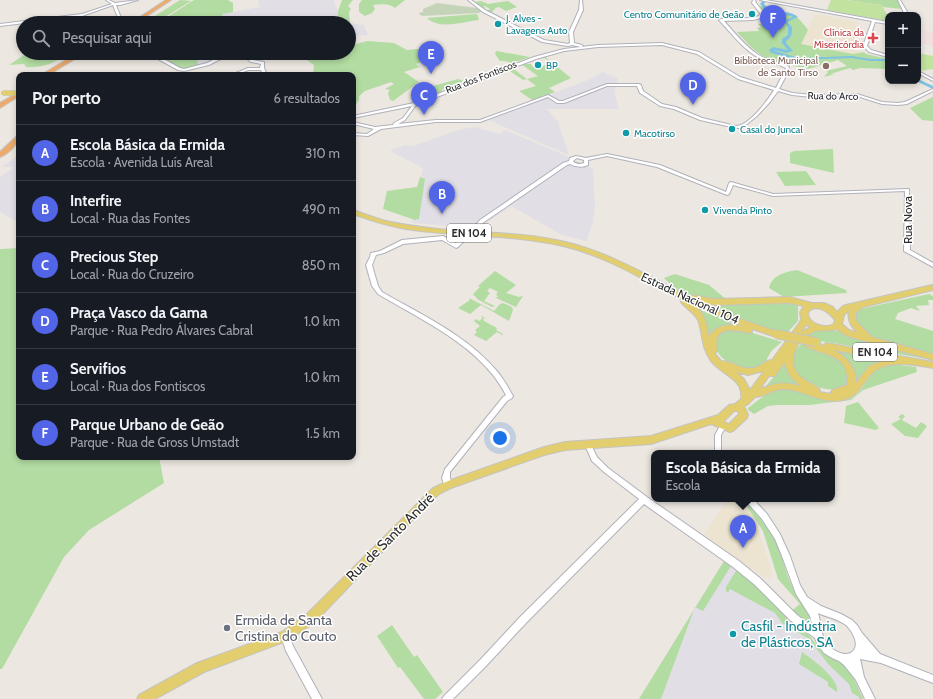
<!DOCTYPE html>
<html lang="pt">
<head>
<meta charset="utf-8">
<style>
  :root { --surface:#171b24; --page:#20242c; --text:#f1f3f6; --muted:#9ea1a6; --line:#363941; --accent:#5265e7 }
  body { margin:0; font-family:Cabin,sans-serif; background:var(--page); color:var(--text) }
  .controls { position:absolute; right:12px; top:12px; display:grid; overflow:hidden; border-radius:8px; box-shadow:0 2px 6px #0003 }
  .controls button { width:36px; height:36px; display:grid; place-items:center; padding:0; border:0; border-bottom:1px solid var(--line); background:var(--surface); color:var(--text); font:20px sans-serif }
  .you { position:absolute; left:500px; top:438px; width:14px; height:14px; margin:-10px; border:3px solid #fff; border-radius:50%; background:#1a73e8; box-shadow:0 0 0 6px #1a73e833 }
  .badge { display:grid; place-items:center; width:26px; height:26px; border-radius:50%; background:var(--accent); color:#fff; font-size:13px; font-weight:700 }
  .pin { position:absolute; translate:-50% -33px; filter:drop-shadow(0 1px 2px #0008) }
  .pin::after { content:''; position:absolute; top:21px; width:14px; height:12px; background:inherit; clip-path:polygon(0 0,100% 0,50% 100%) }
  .popup { position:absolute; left:651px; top:450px; width:184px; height:52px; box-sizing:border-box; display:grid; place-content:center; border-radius:8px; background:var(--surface); filter:drop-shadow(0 1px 3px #0005); font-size:13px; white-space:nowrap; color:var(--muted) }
  .popup b { font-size:15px; color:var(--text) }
  .popup::after { content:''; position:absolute; left:50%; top:100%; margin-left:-8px; border:8px solid transparent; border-top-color:var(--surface) }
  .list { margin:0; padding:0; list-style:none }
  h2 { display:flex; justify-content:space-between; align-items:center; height:52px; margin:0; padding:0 16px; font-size:17px }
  h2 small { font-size:13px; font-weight:400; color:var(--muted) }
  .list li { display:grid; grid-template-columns:26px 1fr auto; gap:12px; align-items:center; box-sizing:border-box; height:56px; padding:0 16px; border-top:1px solid var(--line) }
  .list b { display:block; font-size:15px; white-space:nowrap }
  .list p { margin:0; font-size:13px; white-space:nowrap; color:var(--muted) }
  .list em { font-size:13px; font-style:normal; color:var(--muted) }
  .icon { flex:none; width:22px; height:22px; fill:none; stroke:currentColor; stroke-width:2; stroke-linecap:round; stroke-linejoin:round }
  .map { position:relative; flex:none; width:933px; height:699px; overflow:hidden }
  .search { position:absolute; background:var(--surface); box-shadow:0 2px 6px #0003; left:16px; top:16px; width:340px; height:44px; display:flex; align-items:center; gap:10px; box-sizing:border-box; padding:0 14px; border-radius:22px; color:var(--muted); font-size:15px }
  .panel { position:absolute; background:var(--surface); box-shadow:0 2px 6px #0003; left:16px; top:72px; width:340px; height:388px; border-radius:8px }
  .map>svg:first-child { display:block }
  .industrial { fill:#e1dfe5 }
  .education { fill:#ece4d1 }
  .medical { fill:#f1dfde }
  .green { fill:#b3dca2 }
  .cemetery { fill:#c5d4b9 }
  .pitch { fill:#c2e29f }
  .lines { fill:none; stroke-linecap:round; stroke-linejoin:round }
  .river { fill:#7fc2e2; fill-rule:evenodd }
  .minor-casing { stroke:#b0b1bb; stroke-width:2 }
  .major-casing { stroke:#c4c4c4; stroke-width:2 }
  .highway-casing { stroke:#c4c4c4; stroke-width:2 }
  .minor { fill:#fff; fill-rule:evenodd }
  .major { fill:#e2ce6f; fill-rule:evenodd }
  .highway { fill:#edaa69; fill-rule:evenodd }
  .minor-bridge-casing { stroke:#b0b1bb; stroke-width:6; stroke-linecap:butt }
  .major-bridge-far1-casing { stroke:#c4c4c4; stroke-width:5.5; stroke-linecap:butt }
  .major-bridge-casing { stroke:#c4c4c4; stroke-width:10; stroke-linecap:butt }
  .minor-bridge { stroke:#fff; stroke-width:4.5 }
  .major-bridge-far1 { stroke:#e2ce6f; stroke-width:4.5 }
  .major-bridge { stroke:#e2ce6f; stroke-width:8 }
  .culture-dot { fill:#0f9aa8; stroke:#fff; stroke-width:1.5 }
  .health-dot { fill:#e0444e; stroke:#fff; stroke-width:1.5 }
  .education-dot { fill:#8d6e63; stroke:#fff; stroke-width:1.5 }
  .worship-dot { fill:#6b7280; stroke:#fff; stroke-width:1.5 }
  .labels { text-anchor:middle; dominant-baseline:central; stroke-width:3; stroke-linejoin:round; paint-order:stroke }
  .far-culture-label { font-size:10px; fill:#0d838f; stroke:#fff; text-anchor:start }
  .far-health-label { font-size:10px; fill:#be3a42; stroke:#fff; text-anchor:end }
  .far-education-label { font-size:10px; fill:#785e54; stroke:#fff; text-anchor:end }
  .far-street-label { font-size:10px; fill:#2c2c2c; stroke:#fff }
  .shield { fill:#fff; stroke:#6b6b6b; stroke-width:1 }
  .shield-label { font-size:11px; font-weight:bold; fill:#2c2c2c }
  .street-label { font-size:12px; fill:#2c2c2c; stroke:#fff }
  .near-street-label { font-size:14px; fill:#2c2c2c; stroke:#fff }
  .near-worship-label { font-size:14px; fill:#5b616d; stroke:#fff; text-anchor:start }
  .near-culture-label { font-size:14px; fill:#0d838f; stroke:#fff; text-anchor:start }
</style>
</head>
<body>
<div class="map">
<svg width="933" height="699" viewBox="0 0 933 699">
  <rect width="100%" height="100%" fill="#ece7e0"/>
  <!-- industrial -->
  <path class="industrial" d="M 258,0 L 333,0 L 338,11 L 338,22 L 345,23 L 168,23 L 260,7 Z
    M 349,23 L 364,25 L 368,35 L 349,37 Z
    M 134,53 L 224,53 L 209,62 L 184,69 L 164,60 L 158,54 L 133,57 Z
    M 603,72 L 618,79 L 614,92 L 619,109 L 547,109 L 558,122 L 569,155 L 484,118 L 586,81 Z
    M 475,127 L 500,134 L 505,130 L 569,157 L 593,169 L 595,207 L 593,223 L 586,241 L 562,235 L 511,206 L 479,228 L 412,223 L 423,168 L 390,151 L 404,145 L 414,146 L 457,130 Z
    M 19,155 L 19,223 L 0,212 L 0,177 L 14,167 L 1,167 Z
    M 724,561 L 758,584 L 792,625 L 809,635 L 822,652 L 846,666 L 854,679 L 863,699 L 639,699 Z"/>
  <!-- education -->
  <path class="education" d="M 815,14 L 859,22 L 855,34 L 857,35 L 854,46 L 860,53 L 853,54 L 801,44 Z
    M 728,499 L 740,499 L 746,505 L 754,516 L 772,572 L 772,577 L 770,578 L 763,577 L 704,535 Z"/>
  <!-- medical -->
  <path class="medical" d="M 918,29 L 933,32 L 933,46 L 918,43 Z"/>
  <!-- green -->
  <path class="green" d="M 180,0 L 191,1 L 155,23 L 144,23 Z
    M 194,0 L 228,0 L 233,3 L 233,12 L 222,14 L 226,23 L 158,23 Z
    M 342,0 L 353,0 L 348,6 L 351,9 L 349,12 L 350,24 L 338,22 L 338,11 Z
    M 362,0 L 405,0 L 395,8 C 389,3 381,4 373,5 L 375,9 L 372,13 L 365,16 L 359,12 L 359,4 Z
    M 846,0 L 897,0 L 902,9 L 883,7 L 882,5 Z
    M 481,1 L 488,4 L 508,1 L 517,7 L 506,11 L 499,7 L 495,8 L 495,9 L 491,13 L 487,11 L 490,9 L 485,6 L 483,7 L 486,8 L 483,9 L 475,2 Z
    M 759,6 L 763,6 C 769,17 782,11 792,15 C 798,17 804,24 808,30 L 801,44 L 853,54 L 864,52 L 866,54 L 888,59 L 888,69 L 860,68 L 853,70 L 850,68 L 830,74 L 835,74 L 824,77 L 828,72 L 826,71 L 847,66 L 838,60 L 808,69 L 779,63 L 779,62 C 758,57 751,47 737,32 L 759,31 L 757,28 L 761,27 L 758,24 L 764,24 L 759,19 L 765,14 Z
    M 477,14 L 479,19 L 478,20 C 463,22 439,30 427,18 Z
    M 367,41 L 394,43 L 407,50 L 416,49 L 424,49 L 425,51 L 420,53 L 433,58 L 416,64 L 420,67 L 404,72 L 419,82 L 393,101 L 390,100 L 388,93 L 390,90 L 385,89 L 394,84 L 391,82 L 365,91 L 359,96 L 359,100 L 353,109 L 353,75 L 313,75 L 314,65 L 307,60 L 313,53 L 349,53 L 349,46 Z
    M 496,51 L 530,57 L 513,63 L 504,61 L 500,61 L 495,54 Z
    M 24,53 L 52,53 L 59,59 C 51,65 37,68 26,67 L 24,64 L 9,65 L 24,55 Z
    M 158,53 L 196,53 L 198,65 L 182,69 L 160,58 Z
    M 544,56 L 571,78 L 549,88 L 555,92 L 532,100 L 519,91 L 536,86 L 527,79 L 523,80 L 507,69 L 511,67 L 527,79 L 538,76 L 521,64 L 531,64 L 533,67 L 541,67 L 549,63 L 546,61 L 548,60 L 542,57 Z
    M 458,79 L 464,81 L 443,89 L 441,92 L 435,93 L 426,86 L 433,86 Z
    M 933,97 L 933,121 L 922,120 L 910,108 Z
    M 833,149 L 834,173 L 790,163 L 790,153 L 794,151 Z
    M 806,171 L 816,185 L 785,186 L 776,172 Z
    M 420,177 L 425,179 L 419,219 L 415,220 L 383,209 L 387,191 L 417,187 Z
    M 19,248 L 19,457 L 159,457 L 164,483 L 89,530 L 64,557 L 2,669 L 0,669 L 0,249 Z
    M 797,270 L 846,290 L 847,293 L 784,297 L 769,288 C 772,275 785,272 797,270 Z
    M 495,271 L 516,285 L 506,293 L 519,297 L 523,296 L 516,307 L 496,298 L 498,296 L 496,295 L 498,292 L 490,288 L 487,291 L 490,293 L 484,301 L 495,306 L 492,307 L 477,299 L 476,297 L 473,295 L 474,293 L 480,287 L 478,286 Z
    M 675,274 L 709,285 L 727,300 C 703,300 680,296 664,278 Z
    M 929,294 L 933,296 L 933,300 L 928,300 L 929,305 L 916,306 L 920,311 L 911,308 L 898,313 L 895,319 L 933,331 L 933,354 C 912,348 855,341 856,313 L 860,309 Z
    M 469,298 L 494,311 L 500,304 L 503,303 L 512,307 L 513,310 L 509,321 L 481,305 L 470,314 L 458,308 L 470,300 Z
    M 692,299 L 783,300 L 795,303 L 798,305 L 798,321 L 787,333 L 752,324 Z
    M 696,308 L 738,326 L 729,326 L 709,339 Z
    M 482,316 L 485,318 L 483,319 L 484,321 L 497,328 L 496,330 L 503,334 L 502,335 L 497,332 L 486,341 L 474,335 L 477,332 L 475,330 L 480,326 L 474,321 L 476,319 L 479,321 L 483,318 L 481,317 Z
    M 743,330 L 782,342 C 778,345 773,349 770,353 C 767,359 766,364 759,367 C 745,371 719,363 716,347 C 716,343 717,338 718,334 L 724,331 Z
    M 817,331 L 838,331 L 849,336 L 933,358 L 933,360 L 821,341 L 823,350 C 841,361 847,360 849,382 C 845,386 841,388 835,389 C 818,392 786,375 793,354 C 795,351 798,347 801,344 C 805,337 809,333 817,331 Z
    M 831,349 L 884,359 L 873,365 L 852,389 C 861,367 848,360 831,349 Z
    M 785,363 L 808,389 L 783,384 L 766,386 Z
    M 890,364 L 916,367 L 917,372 L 863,390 L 851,400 L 809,405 L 777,405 L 768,406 L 754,414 L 748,410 L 748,408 C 757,402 767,391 779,389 C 801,386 825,407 849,399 C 862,394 866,379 876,370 C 880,367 885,366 890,364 Z
    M 858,402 L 879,428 L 876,430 L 844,423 L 846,406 Z
    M 902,414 L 905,416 L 902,420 L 916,428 L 921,422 L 927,426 L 918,438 L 905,436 L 891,424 L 901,419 L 898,417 Z
    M 740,499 L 745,500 L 768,528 L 778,546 L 788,577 L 797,597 L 811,615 L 809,621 L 803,620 L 790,612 L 800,604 L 778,579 L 763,531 L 746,505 Z
    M 724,561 L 731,566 L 703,611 L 695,607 L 661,699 L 639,699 Z
    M 736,571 L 738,571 L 758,584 L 792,625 L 809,635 L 822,652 L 846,666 L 854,679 L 863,699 L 859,699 L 859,697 L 852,693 L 849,684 L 829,665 L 809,639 L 782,623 L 775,613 L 730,589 L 728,593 L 726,591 L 726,587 Z
    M 392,625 L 414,657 L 417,655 L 443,692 L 435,699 L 424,699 L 400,667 L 398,668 L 377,636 Z
    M 802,652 C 812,659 840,679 837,692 L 828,686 L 828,682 L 799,664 Z"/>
  <!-- cemetery -->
  <path class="cemetery" d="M 437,3 L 477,8 L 482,11 L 479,13 L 422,16 L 419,14 L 419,13 L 423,12 L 423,9 Z"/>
  <!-- pitch -->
  <path class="pitch" d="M 831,0 L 846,0 L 882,5 L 888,17 L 888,21 L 827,10 Z
    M 918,53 L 933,56 L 933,69 L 920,71 L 918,70 Z"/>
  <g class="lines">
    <!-- river -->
    <path class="river" d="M 763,0 L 767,0 L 764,4 C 776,18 786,7 798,17 L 787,22 L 792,27 C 792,33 792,37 786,41 L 786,43 L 793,51 L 786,53 L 774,50 L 775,51 L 799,58 L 852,56 L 870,59 L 888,59 L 888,61 L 870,61 L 852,58 L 799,60 L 771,53 L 769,50 L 773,47 L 788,50 L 782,43 L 782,39 L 788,35 L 788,27 L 783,21 L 793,17 C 785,13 774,17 767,12 C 764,10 762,6 760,4 Z
      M 918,79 L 933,86 L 933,89 L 916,81 L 918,81 Z"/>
    <!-- minor casing -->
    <g class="minor-casing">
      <path id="minor" d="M 106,0 L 109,0 L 115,3 L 138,0 L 120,5 L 116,5 L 121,18 L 128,23 C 118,23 116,12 113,5 L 82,16 L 0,26 L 0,24 L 82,14 L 112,4 Z
        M 468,0 L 471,0 L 485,10 L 544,40 L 568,44 L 570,43 L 569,32 L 579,10 L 580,0 L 582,0 L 583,10 L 573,32 L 574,43 L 582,45 L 583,46 L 581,47 L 598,45 L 662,43 L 699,52 L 740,77 L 776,88 L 786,68 C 779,64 770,63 763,60 C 745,52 732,34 719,20 L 721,19 L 753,18 L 759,16 L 760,13 L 752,3 L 753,0 L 755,0 L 756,3 L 764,13 L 761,18 L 753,20 L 724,21 C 734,32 744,45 757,54 C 766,60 776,62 786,65 L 789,67 L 786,76 L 779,89 L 792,93 L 812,95 L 857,94 L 882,102 L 898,103 L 905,102 L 933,89 L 933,91 L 907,104 L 898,105 L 882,104 L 857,96 L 812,97 L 792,95 L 778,91 L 770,102 L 757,116 L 742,128 L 736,128 L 700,120 L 674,109 L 660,106 L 640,93 L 637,86 L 607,86 L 564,103 L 557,103 L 548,97 L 480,122 L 436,122 L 381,129 L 368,136 L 353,135 L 353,133 L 367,134 L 374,129 L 353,124 L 353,122 L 375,127 L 393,125 L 394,123 L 403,118 L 412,106 L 353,118 L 353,116 L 414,103 L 534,57 L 564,49 L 581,47 L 572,45 L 568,46 L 542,42 L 483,12 ZM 662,45 L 697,54 L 738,79 L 774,90 C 768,100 749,126 736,126 L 702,118 L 676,107 L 662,104 L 643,91 L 641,85 L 639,84 L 607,84 L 563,101 L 559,101 L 548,95 L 480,120 L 436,120 L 398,124 L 405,120 L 416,105 L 536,59 L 564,51 L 598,47 Z
        M 760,0 L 766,0 L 888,22 L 888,24 L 875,22 L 867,46 L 871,50 L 888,55 L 888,57 L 869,52 L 863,46 L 872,21 Z
        M 898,0 L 900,0 L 909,15 L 905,15 Z
        M 154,53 L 158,53 L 160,57 L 180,68 L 184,69 L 207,63 L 227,53 L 232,53 L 209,65 L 184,71 L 178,70 L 158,59 Z
        M 239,53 L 243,53 L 253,60 L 264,62 L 264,68 L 267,75 L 263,75 L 261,70 L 248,70 L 236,75 L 231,75 L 248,68 L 260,68 L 261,64 L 251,62 Z
        M 918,71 L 933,79 L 933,81 L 918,73 Z
        M 607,154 L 660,165 L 726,192 L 729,183 L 731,182 L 773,194 L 909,189 L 910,250 L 933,263 L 933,267 L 904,251 L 905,191 L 773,196 L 733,185 L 729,194 L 727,195 L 657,167 L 607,156 L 588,160 L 588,165 C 582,168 576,167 570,164 L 567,165 L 484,222 L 477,229 L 473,229 L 473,228 L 480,220 L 563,163 L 569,161 L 570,158 L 576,156 L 586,158 ZM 577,158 L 584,160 L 584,163 C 580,165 577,164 573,162 L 574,160 Z
        M 443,236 L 456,243 L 462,237 L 464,236 L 467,238 L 458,247 L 456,248 L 442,240 L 403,244 L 384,253 L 376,255 L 372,265 L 378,286 L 382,292 C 422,315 466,335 496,370 C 503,378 508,387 513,396 L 512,398 L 507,401 L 450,472 L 450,478 L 452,485 L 451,487 L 448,488 L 445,487 L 442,478 L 445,469 L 503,397 L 506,395 C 502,388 498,381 493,375 C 463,338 418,318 378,294 L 372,286 L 366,265 L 370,257 L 371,253 L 380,251 L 402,240 Z
        M 723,423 L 725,424 L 726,426 L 721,435 L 721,453 L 715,453 L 715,435 L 721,424 Z
        M 588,442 L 590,443 L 597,457 L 608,468 L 647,497 L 739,561 L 761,579 L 797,615 L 813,627 L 810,616 L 796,594 L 782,556 L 775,539 L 762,519 L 744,499 L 753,499 L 767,514 L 780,534 L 790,556 L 800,585 L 807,597 L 821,606 L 841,614 L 852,620 L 857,625 L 862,633 L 880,654 L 933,675 L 933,683 L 881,663 L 860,659 L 864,677 L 875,699 L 865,699 L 856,680 L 844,665 L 839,661 L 832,658 L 824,653 L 818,645 L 815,638 L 791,621 L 755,585 L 733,567 L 644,504 L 526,623 L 486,666 L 453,699 L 442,699 L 444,696 L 480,660 L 520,617 L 639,499 L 604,472 L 592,461 L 585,445 L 586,443 ZM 818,613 C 827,617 838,619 846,625 C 852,631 861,645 852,652 C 844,658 830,649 826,642 C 820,634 821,622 818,613 Z
        M 285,632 L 288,633 L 293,646 L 322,699 L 312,699 L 286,651 L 281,636 L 282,633 Z"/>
    </g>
    <!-- major casing -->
    <g class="major-casing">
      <path id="major" d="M 353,210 C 363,213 372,217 382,220 C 397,224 413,226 430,228 C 475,234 521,231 565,242 C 609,252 650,277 690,297 L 693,295 L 714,299 L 789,297 L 812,303 L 824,303 L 833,307 L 837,312 L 843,306 L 846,305 L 932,285 L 933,290 L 863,307 L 856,312 L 856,320 L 859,324 L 872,337 L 933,354 L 933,360 L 850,337 L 843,334 L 837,329 C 829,332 821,329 813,332 C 796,338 786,363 800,376 C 805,382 816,384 820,390 L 819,392 L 832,394 L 831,392 L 832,390 L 847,385 C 850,352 823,357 804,345 L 803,343 L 804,341 L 807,340 L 822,346 L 826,343 L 933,362 L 933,368 C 912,364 882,358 868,378 C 860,388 856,397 843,400 C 823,405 804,390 784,389 C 773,389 765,397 755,397 L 748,404 L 744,406 L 748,415 L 747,418 L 733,431 L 730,432 L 711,424 L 651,444 L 565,450 L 544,455 L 451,488 L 439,494 L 426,506 L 315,622 L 289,640 L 204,672 L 155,699 L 137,699 L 139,695 L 197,663 L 282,632 L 307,614 L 433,488 L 448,481 L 544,447 L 565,442 L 651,436 L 718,415 L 729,405 L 735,404 L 741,399 C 744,378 721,375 711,361 C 701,348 703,333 698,320 C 694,312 686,309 681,302 L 683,300 C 644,280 606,256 563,246 C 512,234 458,237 406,229 C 388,226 370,220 353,214 ZM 698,302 L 714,305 L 789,303 L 804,306 L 800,312 L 801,319 L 800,322 L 772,360 C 766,360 762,365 757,367 C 745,371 736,364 725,361 L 722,362 L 715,354 L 717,351 C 713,326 731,329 749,333 L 752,332 L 752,329 L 776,337 L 780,334 L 779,332 L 734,317 ZM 697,307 L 743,326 C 730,324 716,324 709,337 C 707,325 705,316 697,307 ZM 814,308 C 824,308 829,313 835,320 L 834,324 C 825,329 808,324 808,313 L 810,310 ZM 849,310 C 847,319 851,327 858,333 L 849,330 L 842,324 L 844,315 ZM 806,325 L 811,327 L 801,332 ZM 834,350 L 885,360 L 869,366 L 856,383 C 857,368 847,357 834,350 ZM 784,363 L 790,376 L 800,386 C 785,381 774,383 760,389 L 769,376 L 775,376 ZM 764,371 L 750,390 L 744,379 L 736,372 L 748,375 ZM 734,411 L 738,411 L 739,414 L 729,424 L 724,422 L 725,420 Z"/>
    </g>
    <!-- highway casing -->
    <g class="highway-casing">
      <path id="highway" d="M 166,0 L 171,0 L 136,23 L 131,23 Z
        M 78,53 L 85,53 L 48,75 L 41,75 Z
        M 19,92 L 19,96 L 0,108 L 0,103 Z
        M 19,134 C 19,144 9,153 0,157 L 0,152 Z"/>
    </g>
    <!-- minor -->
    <use href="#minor" class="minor"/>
    <!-- major -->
    <use href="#major" class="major"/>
    <!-- highway -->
    <use href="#highway" class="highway"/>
    <!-- minor-bridge casing -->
    <g class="minor-bridge-casing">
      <path id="minor-bridge" d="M 464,238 L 475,228"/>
    </g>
    <!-- major-bridge-far1 casing -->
    <g class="major-bridge-far1-casing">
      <path id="major-bridge-far1" d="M 3,93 L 19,93"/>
    </g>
    <!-- major-bridge casing -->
    <g class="major-bridge-casing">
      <path id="major-bridge" d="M 776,334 L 816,342"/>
    </g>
    <!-- minor-bridge -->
    <use href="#minor-bridge" class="minor-bridge"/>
    <!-- major-bridge-far1 -->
    <use href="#major-bridge-far1" class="major-bridge-far1"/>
    <!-- major-bridge -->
    <use href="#major-bridge" class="major-bridge"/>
  </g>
  <!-- markers -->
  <g class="culture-dot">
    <circle cx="752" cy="14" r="4"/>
    <circle cx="498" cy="24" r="4"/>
    <circle cx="538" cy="65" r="4"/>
    <circle cx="732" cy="129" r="4"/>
    <circle cx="626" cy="133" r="4"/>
    <circle cx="705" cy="210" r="4"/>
    <circle cx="733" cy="634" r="4"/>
  </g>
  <path class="health-dot" d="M871 32h4v4h4v4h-4v4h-4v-4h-4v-4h4z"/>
  <circle class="education-dot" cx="826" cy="66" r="4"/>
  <circle class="worship-dot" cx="227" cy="628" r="4"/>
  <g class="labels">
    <!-- far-culture labels -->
    <g class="far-culture-label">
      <text x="744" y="14" text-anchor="end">Centro Comunitário de Geão</text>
      <text x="506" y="18">J. Alves -<tspan x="506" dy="12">Lavagens Auto</tspan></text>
      <text x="546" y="65">BP</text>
      <text x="740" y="129">Casal do Juncal</text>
      <text x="634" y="133">Macotirso</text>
      <text x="713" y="210">Vivenda Pinto</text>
    </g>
    <!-- far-health labels -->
    <g class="far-health-label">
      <text x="864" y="32">Clínica da<tspan x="864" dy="12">Misericórdia</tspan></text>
    </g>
    <!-- far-education labels -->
    <g class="far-education-label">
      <text x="818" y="60">Biblioteca Municipal<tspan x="818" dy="12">de Santo Tirso</tspan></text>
    </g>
    <!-- far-street labels -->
    <g class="far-street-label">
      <text transform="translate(481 77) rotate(-21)">Rua dos Fontiscos</text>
      <text transform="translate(833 96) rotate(1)">Rua do Arco</text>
    </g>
    <!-- shield labels -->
    <g class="shield">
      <rect x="447" y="224" width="44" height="18" rx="3"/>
      <rect x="853" y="343" width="44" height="18" rx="3"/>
    </g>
    <g class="shield-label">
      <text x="469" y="233">EN 104</text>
      <text x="875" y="352">EN 104</text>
    </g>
    <!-- street labels -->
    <g class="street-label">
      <text transform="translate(907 220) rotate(-90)">Rua Nova</text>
      <text transform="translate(690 298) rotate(25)">Estrada Nacional 104</text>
    </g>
    <!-- near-street labels -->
    <g class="near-street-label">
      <text transform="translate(390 537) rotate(-45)">Rua de Santo André</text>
    </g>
    <!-- near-worship labels -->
    <g class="near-worship-label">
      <text x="235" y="620">Ermida de Santa<tspan x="235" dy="16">Cristina do Couto</tspan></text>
    </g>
    <!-- near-culture labels -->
    <g class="near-culture-label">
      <text x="741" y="626">Casfil - Indústria<tspan x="741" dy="16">de Plásticos, SA</tspan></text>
    </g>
  </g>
</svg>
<div class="controls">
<button>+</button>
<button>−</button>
</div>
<div class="you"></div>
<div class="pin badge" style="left:743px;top:548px">A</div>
<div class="popup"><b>Escola Básica da Ermida</b>Escola</div>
<div class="pin badge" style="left:442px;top:214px">B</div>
<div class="pin badge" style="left:424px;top:115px">C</div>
<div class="pin badge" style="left:693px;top:105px">D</div>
<div class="pin badge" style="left:431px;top:74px">E</div>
<div class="pin badge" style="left:773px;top:38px">F</div>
<div class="search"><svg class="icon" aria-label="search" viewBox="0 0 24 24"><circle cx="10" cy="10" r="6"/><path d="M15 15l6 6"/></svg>Pesquisar aqui</div>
<section class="panel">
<h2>Por perto<small>6 resultados</small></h2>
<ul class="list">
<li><span class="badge">A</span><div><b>Escola Básica da Ermida</b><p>Escola · Avenida Luís Areal</p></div><em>310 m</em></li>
<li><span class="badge">B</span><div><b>Interfire</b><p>Local · Rua das Fontes</p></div><em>490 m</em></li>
<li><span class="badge">C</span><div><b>Precious Step</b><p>Local · Rua do Cruzeiro</p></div><em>850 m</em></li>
<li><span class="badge">D</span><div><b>Praça Vasco da Gama</b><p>Parque · Rua Pedro Álvares Cabral</p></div><em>1.0 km</em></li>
<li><span class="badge">E</span><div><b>Servifios</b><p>Local · Rua dos Fontiscos</p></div><em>1.0 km</em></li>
<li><span class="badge">F</span><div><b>Parque Urbano de Geão</b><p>Parque · Rua de Gross Umstadt</p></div><em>1.5 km</em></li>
</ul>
</section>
</div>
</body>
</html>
